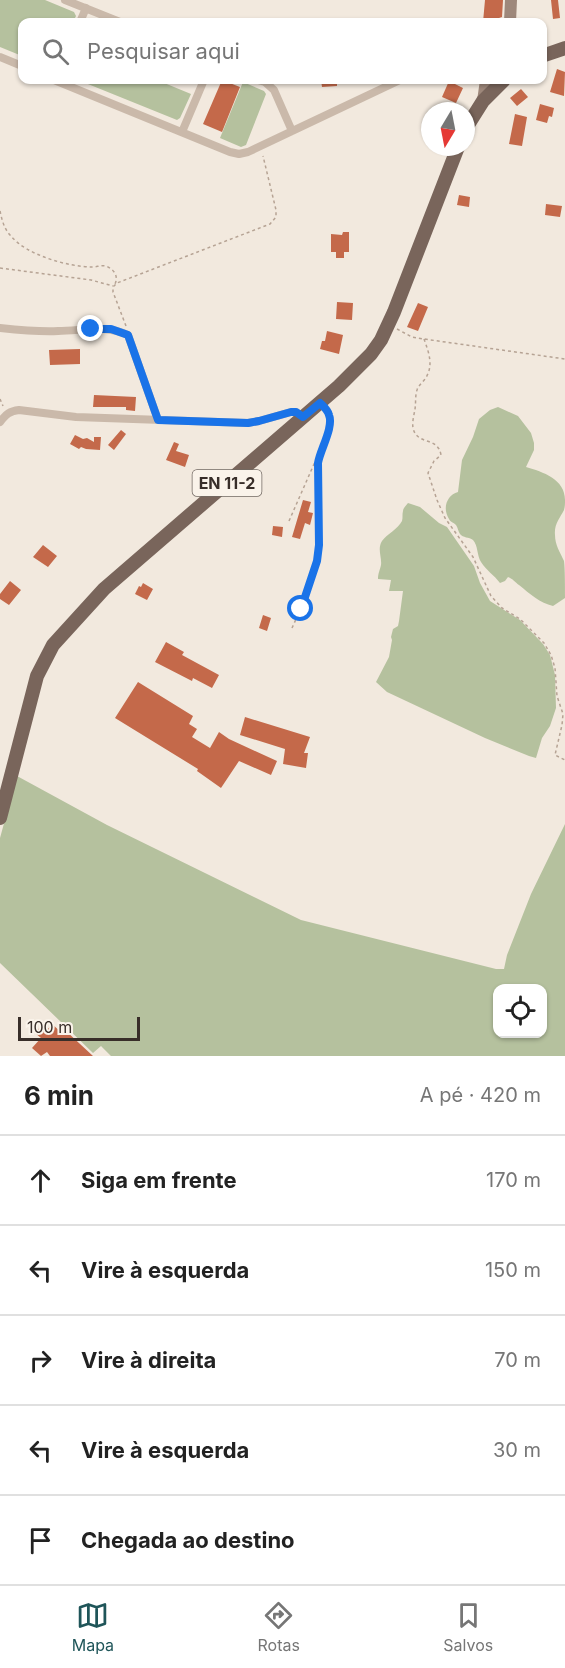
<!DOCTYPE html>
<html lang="pt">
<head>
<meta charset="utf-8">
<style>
  :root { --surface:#fff; --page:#f6f6f6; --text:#222; --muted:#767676; --line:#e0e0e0; --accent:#1f5559 }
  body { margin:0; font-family:Inter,sans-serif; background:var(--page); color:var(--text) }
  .controls { position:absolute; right:18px; bottom:18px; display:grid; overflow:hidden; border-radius:12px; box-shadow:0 2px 4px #0004 }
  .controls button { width:54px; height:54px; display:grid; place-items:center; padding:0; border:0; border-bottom:2px solid var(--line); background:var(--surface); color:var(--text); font:30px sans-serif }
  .compass { position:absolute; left:421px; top:102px; width:54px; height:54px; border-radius:50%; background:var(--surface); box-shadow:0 2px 4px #0004; rotate:190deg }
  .scale { position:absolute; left:18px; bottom:15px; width:122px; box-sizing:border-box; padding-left:6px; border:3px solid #382e29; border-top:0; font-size:16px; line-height:21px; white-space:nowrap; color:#382e29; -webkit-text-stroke:4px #faf3ea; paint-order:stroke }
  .stop { position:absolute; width:18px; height:18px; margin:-14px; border:4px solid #1a73e8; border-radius:50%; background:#fff }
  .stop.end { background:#1a73e8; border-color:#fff; box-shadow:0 2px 6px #0008 }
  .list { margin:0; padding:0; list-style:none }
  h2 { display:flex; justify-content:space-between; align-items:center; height:78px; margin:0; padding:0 24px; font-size:26px }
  h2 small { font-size:20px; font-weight:400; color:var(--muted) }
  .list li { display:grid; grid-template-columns:39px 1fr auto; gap:18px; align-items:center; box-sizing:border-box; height:90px; padding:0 24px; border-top:2px solid var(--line) }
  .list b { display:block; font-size:22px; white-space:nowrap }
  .list em { font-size:20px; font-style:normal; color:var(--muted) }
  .icon { flex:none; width:33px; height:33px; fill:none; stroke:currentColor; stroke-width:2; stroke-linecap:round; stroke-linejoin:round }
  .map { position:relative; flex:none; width:565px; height:1056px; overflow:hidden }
  .search { position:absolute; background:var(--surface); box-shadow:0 2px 4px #0004; left:18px; right:18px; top:18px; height:66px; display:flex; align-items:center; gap:15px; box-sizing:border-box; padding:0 21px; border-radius:12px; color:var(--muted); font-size:22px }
  .sheet { height:528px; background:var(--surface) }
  nav { display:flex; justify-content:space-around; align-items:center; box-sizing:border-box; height:84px; border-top:2px solid var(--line); background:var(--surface); font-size:16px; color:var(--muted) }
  nav a { display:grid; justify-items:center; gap:3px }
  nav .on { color:var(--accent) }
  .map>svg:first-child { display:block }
  .green { fill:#b5c19e; fill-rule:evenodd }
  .building { fill:#c4694a }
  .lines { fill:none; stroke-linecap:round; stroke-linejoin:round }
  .path { stroke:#b6a394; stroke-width:1.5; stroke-dasharray:3 3; stroke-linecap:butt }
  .street { stroke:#cab9aa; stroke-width:8 }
  .secondary { stroke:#9e887b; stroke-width:12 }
  .primary { stroke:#79655b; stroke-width:14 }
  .route { stroke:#1a73e8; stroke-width:8 }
  .labels { text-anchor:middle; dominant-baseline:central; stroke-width:6; stroke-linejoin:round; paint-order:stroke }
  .shield { fill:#faf3ea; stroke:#726963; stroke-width:1.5 }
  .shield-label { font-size:16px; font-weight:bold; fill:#382e29 }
</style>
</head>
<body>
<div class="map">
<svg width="565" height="1056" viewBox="0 0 565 1056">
  <rect width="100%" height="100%" fill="#f2e9de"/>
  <!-- green -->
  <path class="green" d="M 0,0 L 45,0 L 74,12 L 76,16 L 73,22 L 22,22 L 22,56 L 0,47 Z
    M 78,80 L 157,80 L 191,94 L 180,118 L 177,120 Z
    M 243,82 L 264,91 L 266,94 L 246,145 L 241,147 L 220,138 Z
    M 498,407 L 518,416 L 531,433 L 534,443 L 534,450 L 526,467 C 543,472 565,479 565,500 C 565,504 565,506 564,510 C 560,518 554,524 555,535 C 555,545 560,552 564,561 C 565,569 565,588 565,598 L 553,606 C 540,603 530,594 519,585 C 515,582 513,579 508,577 L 505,581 L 500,583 C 494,575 487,571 481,562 C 477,556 478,545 473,540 C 469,537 463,538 460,534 C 458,531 458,528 456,525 C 452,521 451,523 449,519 C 442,508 447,495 458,492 L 462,460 L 473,437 L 479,419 L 490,410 Z
    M 408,503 L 420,507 L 439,523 L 447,527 L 474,566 L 480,583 L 490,601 L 520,620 L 543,644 L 550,655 L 555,675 L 556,708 L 550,726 L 542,738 L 536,758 L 529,756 L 485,738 L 387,692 L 376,682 L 389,657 L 392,640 L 391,637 L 393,629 L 398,626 L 399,621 L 403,591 L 389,591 L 391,580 L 378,579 C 378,573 380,570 381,565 C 382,557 377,549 382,541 C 387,534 398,529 402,521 C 403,518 402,514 403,511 C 403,508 406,506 408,503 Z
    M 17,776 L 107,825 L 301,920 L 496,969 L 504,969 L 507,955 L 531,894 L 565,824 L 565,1056 L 111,1056 L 101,1046 L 93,1053 L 0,963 L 0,838 ZM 498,988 L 542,988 L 542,1034 L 498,1034 Z"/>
  <!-- building -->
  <path class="building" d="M 485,0 L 503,0 L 502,17 L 499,18 L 498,22 L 483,22 Z
    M 551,0 L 558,0 L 560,18 L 553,19 Z
    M 557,69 L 565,72 L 564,96 L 550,92 Z
    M 222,80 L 240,87 L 222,132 L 203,124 Z
    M 321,80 L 337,80 L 337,86 L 322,87 Z
    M 449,81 L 463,88 L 456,103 L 442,97 Z
    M 521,89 L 528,97 L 517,106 L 510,98 Z
    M 540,104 L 554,108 L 552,117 L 549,116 L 547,123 L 536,120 Z
    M 515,114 L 527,117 L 522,146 L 509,144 Z
    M 459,195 L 470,197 L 469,207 L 457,205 Z
    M 546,204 L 562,206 L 560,217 L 545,215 Z
    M 343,232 L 349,232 L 349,252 L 344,252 L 344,258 L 336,258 L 336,252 L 331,252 L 331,234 L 342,235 Z
    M 337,302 L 353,303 L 352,320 L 336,319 Z
    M 418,303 L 428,307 L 418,331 L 407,327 Z
    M 327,331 L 343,335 L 339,354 L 320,349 L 322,341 L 325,341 Z
    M 80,349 L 80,364 L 50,365 L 49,350 Z
    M 94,395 L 136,397 L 135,411 L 126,410 L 126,407 L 93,407 Z
    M 121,430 L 126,434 L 114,450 L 108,445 Z
    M 75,435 L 83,439 L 87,438 L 94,442 L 94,437 L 101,437 L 100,450 L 86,449 L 81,447 L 79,449 L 70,444 Z
    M 174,442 L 179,444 L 176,451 L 189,455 L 185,467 L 166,460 Z
    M 303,500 L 311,502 L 308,512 L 313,513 L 310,525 L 305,523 L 300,539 L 292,537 Z
    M 273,526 L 283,527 L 282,537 L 272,535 Z
    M 43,545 L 57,556 L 48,567 L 33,557 Z
    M 10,581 L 21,590 L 9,605 L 0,599 L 0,594 Z
    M 143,583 L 153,589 L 147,600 L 135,594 L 139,586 L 141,587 Z
    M 263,615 L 271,618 L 267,631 L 259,628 Z
    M 166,642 L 184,652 L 182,655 L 219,675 L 212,688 L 193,678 L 192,681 L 155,662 Z
    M 138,682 L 193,716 L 189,724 L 197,729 L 192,737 L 210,748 L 219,732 L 229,739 L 277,761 L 271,775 L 239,761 L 221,788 L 197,771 L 198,769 L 115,718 Z
    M 245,717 L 310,737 L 304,753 L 308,753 L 306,768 L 283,764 L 285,749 L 240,735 Z
    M 43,1024 L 48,1029 L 52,1024 L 63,1034 L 66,1031 L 93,1056 L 50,1056 L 47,1052 L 41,1056 L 32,1048 L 41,1038 L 35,1033 Z"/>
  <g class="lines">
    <!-- path -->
    <path class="path" d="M 0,211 C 2,220 4,229 11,236 C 26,255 69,267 92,267 C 97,267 101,265 106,266 C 113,269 119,275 115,284
      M 0,268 L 91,280 L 113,286
      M 126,326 L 113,292 L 113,287 L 117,283 L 270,224 L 276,217 L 276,210 L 263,156
      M 397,329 L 412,337 L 424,339 L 565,359
      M 424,339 C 429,353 434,366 425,379 C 422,383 418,386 417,390 C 415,396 416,403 415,409 C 414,415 412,422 413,428 C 417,446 438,436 441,455 L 434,461 L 428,473 L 437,500 L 445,518 L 473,557 L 491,596 L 502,608 L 520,619 L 544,643 L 551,655 L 555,668 L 557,696 L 563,714 L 562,725 L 555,755 L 565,760
      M 0,399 L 3,406
      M 289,521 L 329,430 L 330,418 L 327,411
      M 292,628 C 302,606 313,581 317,557 C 322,527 318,494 317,463 L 319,453"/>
    <!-- street -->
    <path class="street" d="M 65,0 L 120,22
      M 80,22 L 86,8
      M 0,57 L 22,66
      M 54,80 L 230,152 L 239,154 L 248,152 L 400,80
      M 258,80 L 265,82 L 274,90 L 292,131
      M 182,132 L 204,80
      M 0,328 C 19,330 38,332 58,331 C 82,331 105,324 128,335 L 158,420
      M 0,422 C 6,414 10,411 19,410 L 76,417 L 248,423 L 259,421 L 291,412 L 296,412 L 303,417"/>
    <!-- secondary -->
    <path class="secondary" d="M 510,22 L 511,0
      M 483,101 L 486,80"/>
    <!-- primary -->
    <path class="primary" d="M 542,56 L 565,48
      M 466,128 L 483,101 L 504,80
      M 0,818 L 37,676 L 53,645 L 104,589 L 339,386 L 371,354 L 381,340 L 394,312 L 458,147"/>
  </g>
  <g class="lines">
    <!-- route -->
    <path class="route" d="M 91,329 L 111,329 L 128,335 L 158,420 L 248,423 L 259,421 L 291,412 L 296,412 L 303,417 L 320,403 C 323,406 328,410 329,415 C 334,427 320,450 318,463 L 319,545 L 317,561 L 301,609"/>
  </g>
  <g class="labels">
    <!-- shield labels -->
    <rect class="shield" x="192.5" y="470" width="69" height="26" rx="4.5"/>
    <g class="shield-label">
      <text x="227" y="483">EN 11-2</text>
    </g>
  </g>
</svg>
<div class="controls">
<button><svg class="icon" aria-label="locate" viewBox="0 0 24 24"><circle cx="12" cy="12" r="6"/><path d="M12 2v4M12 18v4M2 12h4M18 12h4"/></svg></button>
</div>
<svg class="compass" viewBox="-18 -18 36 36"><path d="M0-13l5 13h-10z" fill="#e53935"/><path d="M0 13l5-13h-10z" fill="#767676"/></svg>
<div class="scale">100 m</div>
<div class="stop" style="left:301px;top:609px"></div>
<div class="stop end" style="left:91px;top:329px"></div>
<div class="search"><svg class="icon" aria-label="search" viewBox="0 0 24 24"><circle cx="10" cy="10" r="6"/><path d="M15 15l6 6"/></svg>Pesquisar aqui</div>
</div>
<section class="sheet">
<h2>6 min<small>A pé · 420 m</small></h2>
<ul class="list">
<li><svg class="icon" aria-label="ahead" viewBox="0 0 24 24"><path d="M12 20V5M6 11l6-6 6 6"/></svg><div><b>Siga em frente</b></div><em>170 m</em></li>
<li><svg class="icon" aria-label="left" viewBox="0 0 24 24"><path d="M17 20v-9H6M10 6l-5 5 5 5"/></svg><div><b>Vire à esquerda</b></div><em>150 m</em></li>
<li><svg class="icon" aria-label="right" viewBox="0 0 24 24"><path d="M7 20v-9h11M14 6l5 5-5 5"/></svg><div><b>Vire à direita</b></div><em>70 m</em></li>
<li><svg class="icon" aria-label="left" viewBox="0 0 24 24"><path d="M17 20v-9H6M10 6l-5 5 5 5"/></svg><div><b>Vire à esquerda</b></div><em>30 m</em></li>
<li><svg class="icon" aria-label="arrive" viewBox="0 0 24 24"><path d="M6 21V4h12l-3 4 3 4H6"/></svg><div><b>Chegada ao destino</b></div></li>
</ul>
</section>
<nav>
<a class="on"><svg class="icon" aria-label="map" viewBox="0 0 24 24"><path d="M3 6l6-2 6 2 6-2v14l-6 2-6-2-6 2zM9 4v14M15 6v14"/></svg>Mapa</a>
<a><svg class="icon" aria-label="directions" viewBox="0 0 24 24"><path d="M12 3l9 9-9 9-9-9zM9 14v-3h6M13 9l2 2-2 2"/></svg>Rotas</a>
<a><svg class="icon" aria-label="saved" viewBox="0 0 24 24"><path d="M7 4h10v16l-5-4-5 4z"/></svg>Salvos</a>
</nav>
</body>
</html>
